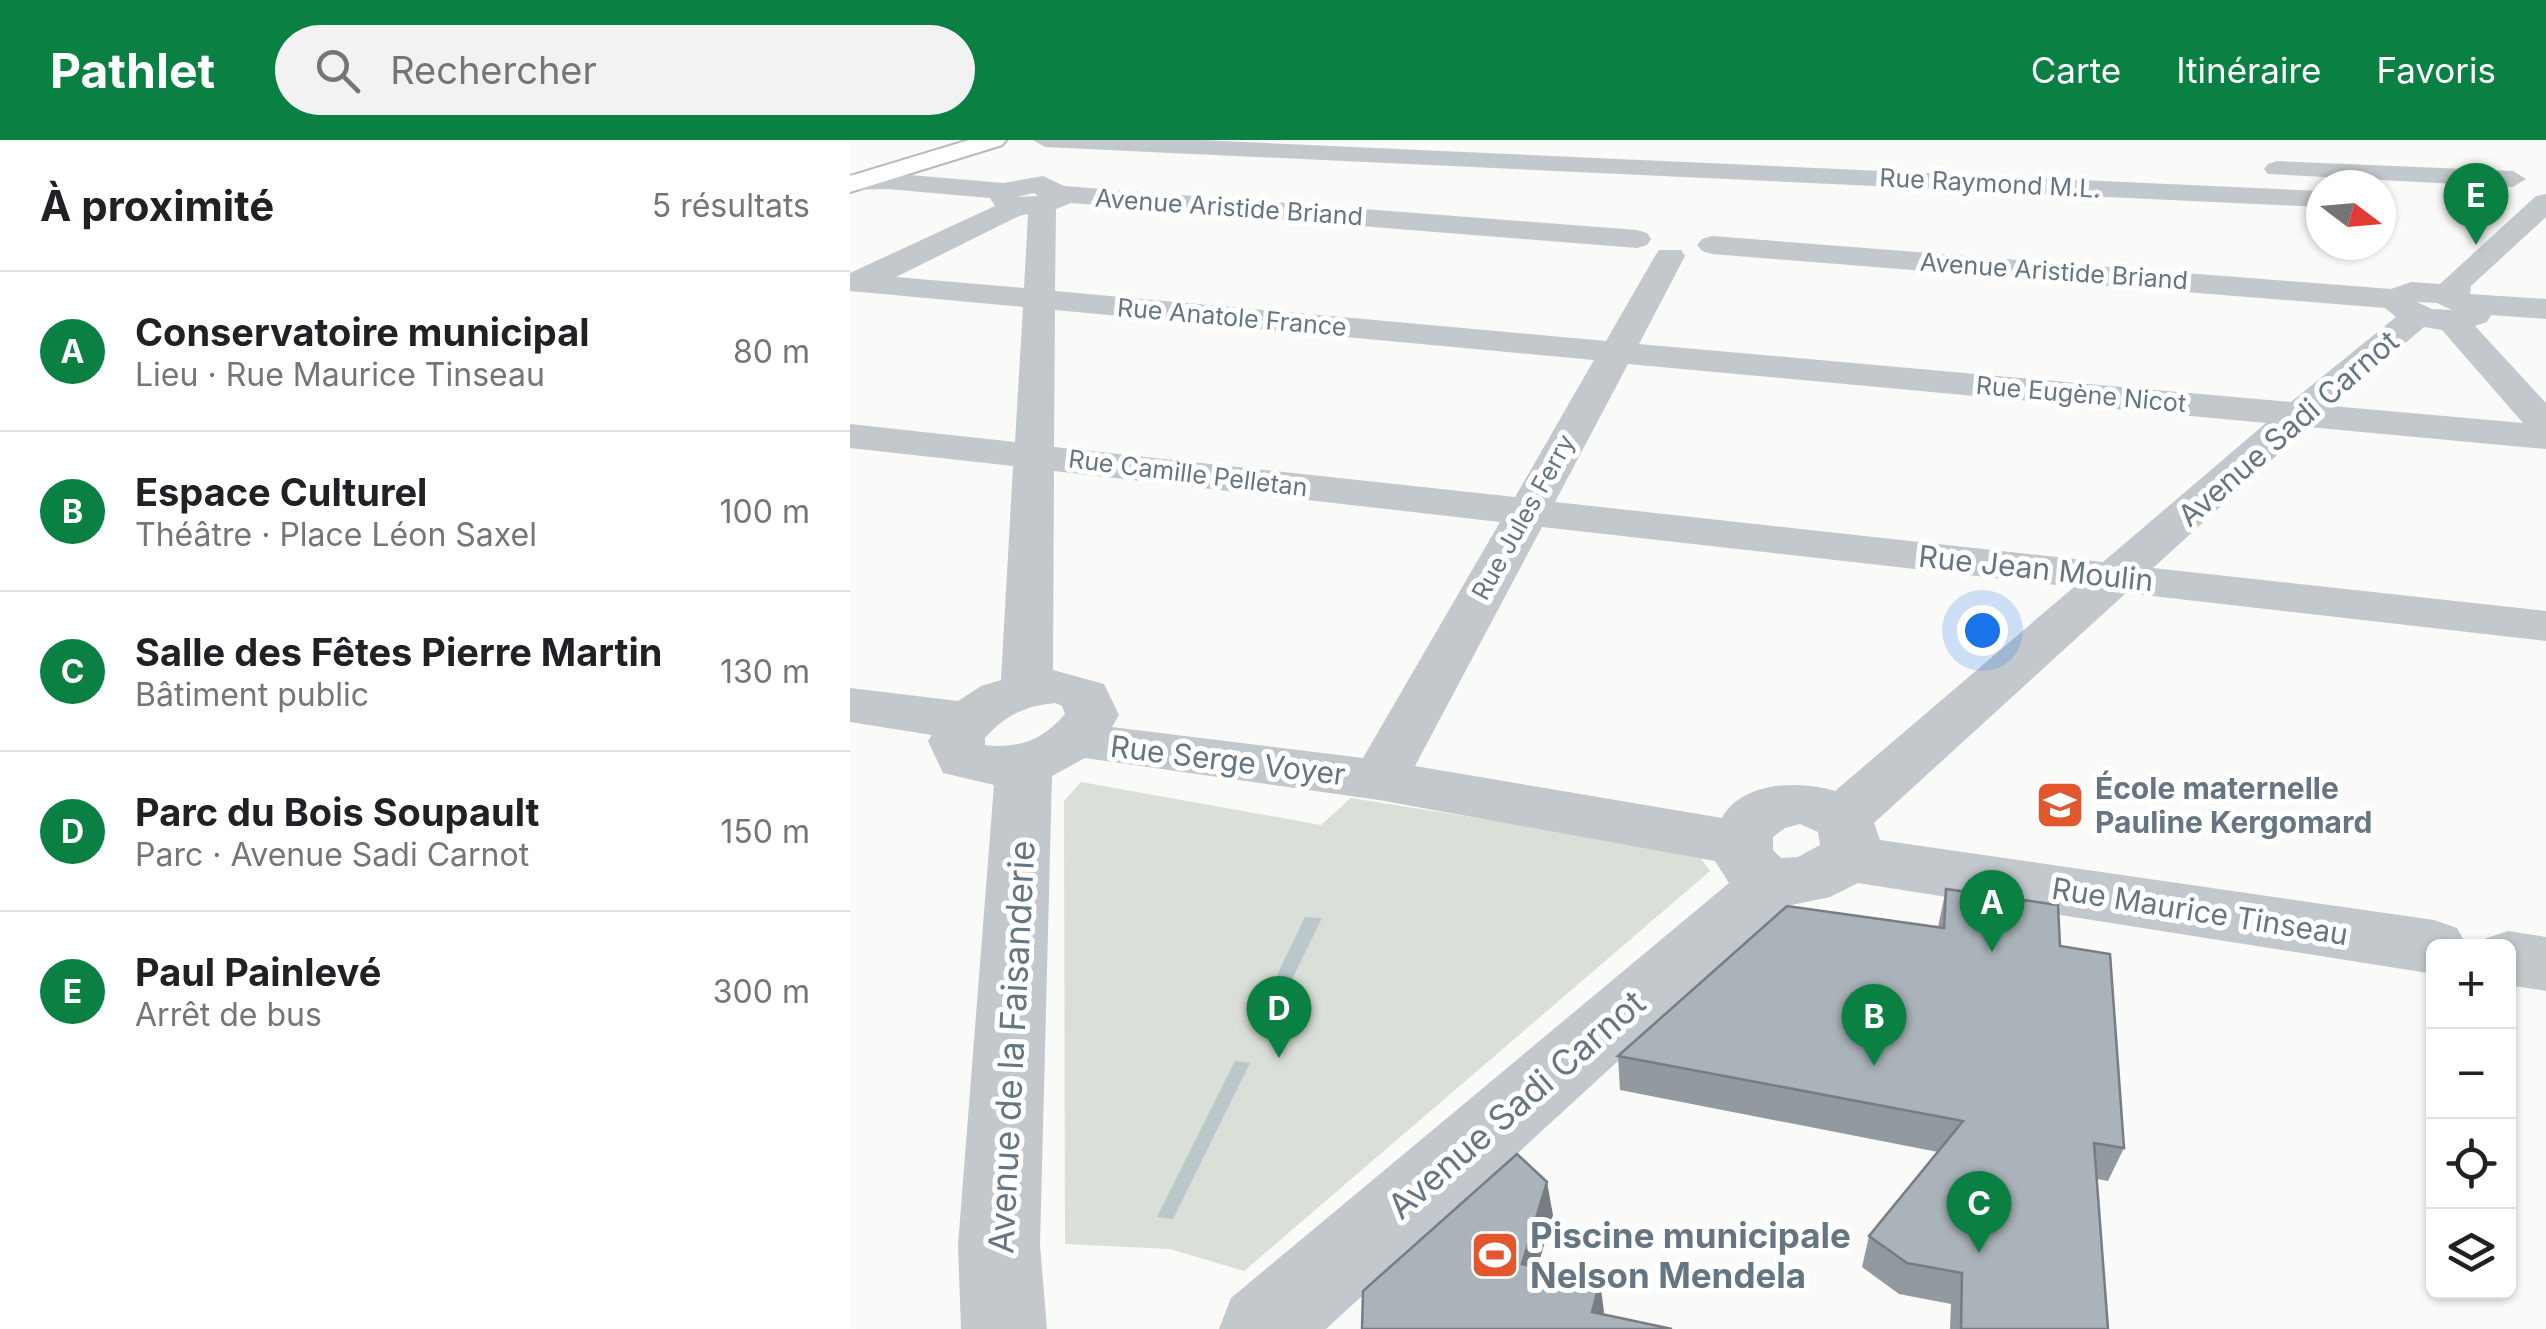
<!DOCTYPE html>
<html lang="fr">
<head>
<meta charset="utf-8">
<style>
  :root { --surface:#fff; --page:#f2f2f2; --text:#202124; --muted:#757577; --line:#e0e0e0; --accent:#0b8043 }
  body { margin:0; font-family:Inter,sans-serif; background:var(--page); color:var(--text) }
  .controls { position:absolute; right:30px; bottom:30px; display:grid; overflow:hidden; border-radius:15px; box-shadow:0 2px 8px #0004 }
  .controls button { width:90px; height:90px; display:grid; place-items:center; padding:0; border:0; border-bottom:2px solid var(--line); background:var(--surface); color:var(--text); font:50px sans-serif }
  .compass { position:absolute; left:1456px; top:30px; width:90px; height:90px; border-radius:50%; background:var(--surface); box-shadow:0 2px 8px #0004; rotate:106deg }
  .you { position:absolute; left:1132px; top:490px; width:35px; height:35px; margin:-25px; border:8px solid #fff; border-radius:50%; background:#1a73e8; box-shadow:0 0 0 15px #1a73e833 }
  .badge { display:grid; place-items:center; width:65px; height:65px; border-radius:50%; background:var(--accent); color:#fff; font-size:32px; font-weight:700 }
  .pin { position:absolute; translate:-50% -82px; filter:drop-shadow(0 2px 5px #0008) }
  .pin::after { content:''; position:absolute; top:52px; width:35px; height:30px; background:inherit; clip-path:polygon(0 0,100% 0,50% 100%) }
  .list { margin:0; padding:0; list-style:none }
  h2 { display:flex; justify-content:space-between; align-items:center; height:130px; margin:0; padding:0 40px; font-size:42px }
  h2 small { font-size:32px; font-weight:400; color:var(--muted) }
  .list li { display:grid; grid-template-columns:65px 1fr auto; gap:30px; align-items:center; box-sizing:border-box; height:160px; padding:0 40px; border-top:2px solid var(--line) }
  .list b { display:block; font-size:38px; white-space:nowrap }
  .list p { margin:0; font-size:32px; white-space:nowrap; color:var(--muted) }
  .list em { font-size:32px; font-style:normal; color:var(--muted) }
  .icon { flex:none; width:55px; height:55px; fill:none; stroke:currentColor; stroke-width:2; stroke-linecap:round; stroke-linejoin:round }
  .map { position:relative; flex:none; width:1696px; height:1189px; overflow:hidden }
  header { display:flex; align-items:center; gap:60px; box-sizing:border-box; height:140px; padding:0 50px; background:var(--accent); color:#fff }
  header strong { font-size:48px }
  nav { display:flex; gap:55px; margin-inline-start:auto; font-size:35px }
  .search { width:700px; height:90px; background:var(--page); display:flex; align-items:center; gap:25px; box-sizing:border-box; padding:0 35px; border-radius:55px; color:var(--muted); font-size:38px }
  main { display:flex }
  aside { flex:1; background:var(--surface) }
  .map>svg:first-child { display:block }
  .green { fill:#dadfd7 }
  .water { fill:#bbc7cb }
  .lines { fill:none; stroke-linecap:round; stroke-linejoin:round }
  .major-casing { stroke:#b5babe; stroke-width:4 }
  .minor { fill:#c3c8cc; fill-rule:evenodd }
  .major { fill:#fff; fill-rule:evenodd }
  .wall { fill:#929a9f }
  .shaded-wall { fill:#777d82 }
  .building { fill:#aab3b9; stroke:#777d82; stroke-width:2.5 }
  .labels { text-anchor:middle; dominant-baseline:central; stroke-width:10; stroke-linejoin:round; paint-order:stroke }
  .far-street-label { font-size:25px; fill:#657683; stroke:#fff }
  .street-label { font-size:30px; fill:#657683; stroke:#fff }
  .poi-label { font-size:30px; font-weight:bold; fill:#657683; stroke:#fff; text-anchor:start }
  .near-street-label { font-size:35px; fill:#657683; stroke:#fff }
  .near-poi-label { font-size:35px; font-weight:bold; fill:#657683; stroke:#fff; text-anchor:start }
</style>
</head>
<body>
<header>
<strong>Pathlet</strong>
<div class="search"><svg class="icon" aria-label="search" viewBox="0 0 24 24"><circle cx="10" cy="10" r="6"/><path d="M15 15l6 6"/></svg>Rechercher</div>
<nav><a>Carte</a><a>Itinéraire</a><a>Favoris</a></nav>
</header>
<main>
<aside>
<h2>À proximité<small>5 résultats</small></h2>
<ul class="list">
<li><span class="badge">A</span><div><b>Conservatoire municipal</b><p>Lieu · Rue Maurice Tinseau</p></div><em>80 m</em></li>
<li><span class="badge">B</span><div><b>Espace Culturel</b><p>Théâtre · Place Léon Saxel</p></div><em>100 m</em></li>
<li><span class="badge">C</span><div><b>Salle des Fêtes Pierre Martin</b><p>Bâtiment public</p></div><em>130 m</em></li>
<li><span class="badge">D</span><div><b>Parc du Bois Soupault</b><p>Parc · Avenue Sadi Carnot</p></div><em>150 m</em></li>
<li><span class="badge">E</span><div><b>Paul Painlevé</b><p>Arrêt de bus</p></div><em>300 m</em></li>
</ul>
</aside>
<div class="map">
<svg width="1696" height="1189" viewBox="0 0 1696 1189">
  <rect width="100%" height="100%" fill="#fafaf8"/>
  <!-- green -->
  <path class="green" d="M 231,642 L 471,685 L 501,658 L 847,713 L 860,731 L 394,1131 L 320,1109 L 215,1104 L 214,661 Z"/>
  <!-- water -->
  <path class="water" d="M 455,777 L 472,778 L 429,866 L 413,864 Z
    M 385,921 L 400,923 L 323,1079 L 307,1077 Z"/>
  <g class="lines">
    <!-- major casing -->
    <g class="major-casing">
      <path id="major" d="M 119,0 L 156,0 L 152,5 L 0,52 L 0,36 Z"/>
    </g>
    <!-- minor -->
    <path class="minor" d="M 183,0 L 351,0 L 1471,51 L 1471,67 L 195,7 Z
      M 1427,21 L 1663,31 L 1676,39 L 1663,47 L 1418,34 L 1414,29 L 1418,24 Z
      M 37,33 L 153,43 L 193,36 L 214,46 L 787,90 L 797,93 L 801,99 L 797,105 L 787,108 L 221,63 L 206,69 L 205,151 L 756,201 L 805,116 L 809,110 L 831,110 L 835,116 L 789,204 L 1441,262 L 1546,177 L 1535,168 L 862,114 L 852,111 L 847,105 L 852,99 L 862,96 L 1541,149 L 1561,142 L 1590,144 L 1686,56 L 1696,54 L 1696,77 L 1621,146 L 1620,154 L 1696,159 L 1696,179 L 1641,175 L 1637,182 L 1625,186 L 1696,263 L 1696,309 L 1458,287 L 1303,428 L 1696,471 L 1696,501 L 1276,453 L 1024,683 L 1030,700 L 1584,780 L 1607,788 L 1617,806 L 1584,806 L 1584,834 L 1008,743 L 980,757 L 937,766 L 476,1189 L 369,1189 L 381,1158 L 879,743 L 865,721 L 529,660 L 235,618 L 202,636 L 190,1105 L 197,1189 L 111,1189 L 108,1105 L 144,645 L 93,633 L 78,601 L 82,595 L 0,582 L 0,548 L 108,561 L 131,546 L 151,540 L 163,326 L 0,308 L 0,284 L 165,302 L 173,167 L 0,151 L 0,133 L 145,66 L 140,58 L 37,49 L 0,50 L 0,34 ZM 186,55 L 189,56 L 166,57 L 185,53 ZM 178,74 L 174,148 L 46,137 L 169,76 ZM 1567,162 L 1587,163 L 1602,170 L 1582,169 ZM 205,170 L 744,220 L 665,357 L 204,307 ZM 1574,187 L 1592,190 L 1673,283 L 1482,266 ZM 778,224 L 1416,283 L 1253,422 L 705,362 ZM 204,331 L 650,382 L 513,618 L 262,587 L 269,575 L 254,544 L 203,530 ZM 692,387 L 1224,447 L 985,651 C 951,640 892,641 872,678 L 565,626 ZM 205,563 L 212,566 L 215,574 C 193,600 169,609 135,605 L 135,598 C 155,575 175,566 205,563 ZM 950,684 L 968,692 L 970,705 L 948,717 L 931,718 L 923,710 L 923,697 L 935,688 Z
      M 1658,791 L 1696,797 L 1696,851 L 1658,845 L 1658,806 L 1630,806 L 1634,799 Z"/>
    <!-- major -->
    <use href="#major" class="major"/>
  </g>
  <!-- wall -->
  <path class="wall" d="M 1096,749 L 1210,806 L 1274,1008 L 1258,1041 L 1247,1039 L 1258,1189 L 1100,1189 L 1101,1164 L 1049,1154 L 1012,1127 L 1019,1096 L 1088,1012 L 770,950 L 768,916 L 1088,787 Z"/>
  <!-- shaded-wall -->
  <path class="shaded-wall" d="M 697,1042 L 703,1075 L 679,1156 L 672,1124 Z
    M 750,1141 L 754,1172 L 750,1189 L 742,1172 Z"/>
  <!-- building -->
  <path class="building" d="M 1096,749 L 1208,765 L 1210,806 L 1260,814 L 1274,1008 L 1244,1003 L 1258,1189 L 1111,1189 L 1112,1133 L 1057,1123 L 1019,1096 L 1113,981 L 768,916 L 937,766 L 1094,788 Z
    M 667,1014 L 697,1042 L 672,1124 L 750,1141 L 742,1172 L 822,1189 L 512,1189 L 513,1151 Z"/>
  <!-- icons -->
  <defs>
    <g id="school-square" transform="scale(2.5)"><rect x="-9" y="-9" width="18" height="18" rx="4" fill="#e4572e" stroke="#fff"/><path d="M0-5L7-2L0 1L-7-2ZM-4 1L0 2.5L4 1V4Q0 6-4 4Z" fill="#fff"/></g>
    <g id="stadium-square" transform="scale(2.5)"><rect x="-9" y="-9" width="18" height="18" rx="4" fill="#e4572e" stroke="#fff"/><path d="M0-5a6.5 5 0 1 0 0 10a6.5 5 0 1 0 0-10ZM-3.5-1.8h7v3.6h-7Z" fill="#fff"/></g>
  </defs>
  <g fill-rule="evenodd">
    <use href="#school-square" x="1210" y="665"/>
    <use href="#stadium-square" x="645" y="1115"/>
  </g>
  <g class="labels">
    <!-- far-street labels -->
    <g class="far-street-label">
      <text transform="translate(1140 43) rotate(3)">Rue Raymond M.L.</text>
      <text transform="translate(379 67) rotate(4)">Avenue Aristide Briand</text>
      <text transform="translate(1204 131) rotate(4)">Avenue Aristide Briand</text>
      <text transform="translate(382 177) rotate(5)">Rue Anatole France</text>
      <text transform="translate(1231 254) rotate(5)">Rue Eugène Nicot</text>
      <text transform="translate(338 333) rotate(7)">Rue Camille Pelletan</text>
      <text transform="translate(673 377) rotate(-61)">Rue Jules Ferry</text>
    </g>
    <!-- street labels -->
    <g class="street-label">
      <text transform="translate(1438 288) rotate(-41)">Avenue Sadi Carnot</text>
      <text transform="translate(1186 428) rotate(6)">Rue Jean Moulin</text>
      <text transform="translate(378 620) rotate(7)">Rue Serge Voyer</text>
      <text transform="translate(1350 771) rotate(9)">Rue Maurice Tinseau</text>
    </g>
    <!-- poi labels -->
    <g class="poi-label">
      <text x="1245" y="648">École maternelle<tspan x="1245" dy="34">Pauline Kergomard</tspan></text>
    </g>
    <!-- near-street labels -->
    <g class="near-street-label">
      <text transform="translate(161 907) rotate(-87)">Avenue de la Faisanderie</text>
      <text transform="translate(666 964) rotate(-41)">Avenue Sadi Carnot</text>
    </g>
    <!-- near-poi labels -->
    <g class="near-poi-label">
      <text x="680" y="1095">Piscine municipale<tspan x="680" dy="40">Nelson Mendela</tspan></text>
    </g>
  </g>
</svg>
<div class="controls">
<button>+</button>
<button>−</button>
<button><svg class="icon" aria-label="locate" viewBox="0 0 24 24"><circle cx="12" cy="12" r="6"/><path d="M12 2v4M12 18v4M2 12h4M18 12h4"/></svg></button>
<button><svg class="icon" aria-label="layers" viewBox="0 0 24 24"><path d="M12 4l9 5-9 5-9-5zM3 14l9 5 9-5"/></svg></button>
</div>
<svg class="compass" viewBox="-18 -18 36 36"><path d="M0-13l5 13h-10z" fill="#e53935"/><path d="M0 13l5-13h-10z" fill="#757577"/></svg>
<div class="you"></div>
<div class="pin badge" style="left:1142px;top:812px">A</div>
<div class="pin badge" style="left:1024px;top:926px">B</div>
<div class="pin badge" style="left:1129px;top:1113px">C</div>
<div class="pin badge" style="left:429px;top:918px">D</div>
<div class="pin badge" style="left:1626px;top:105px">E</div>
</div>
</main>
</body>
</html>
